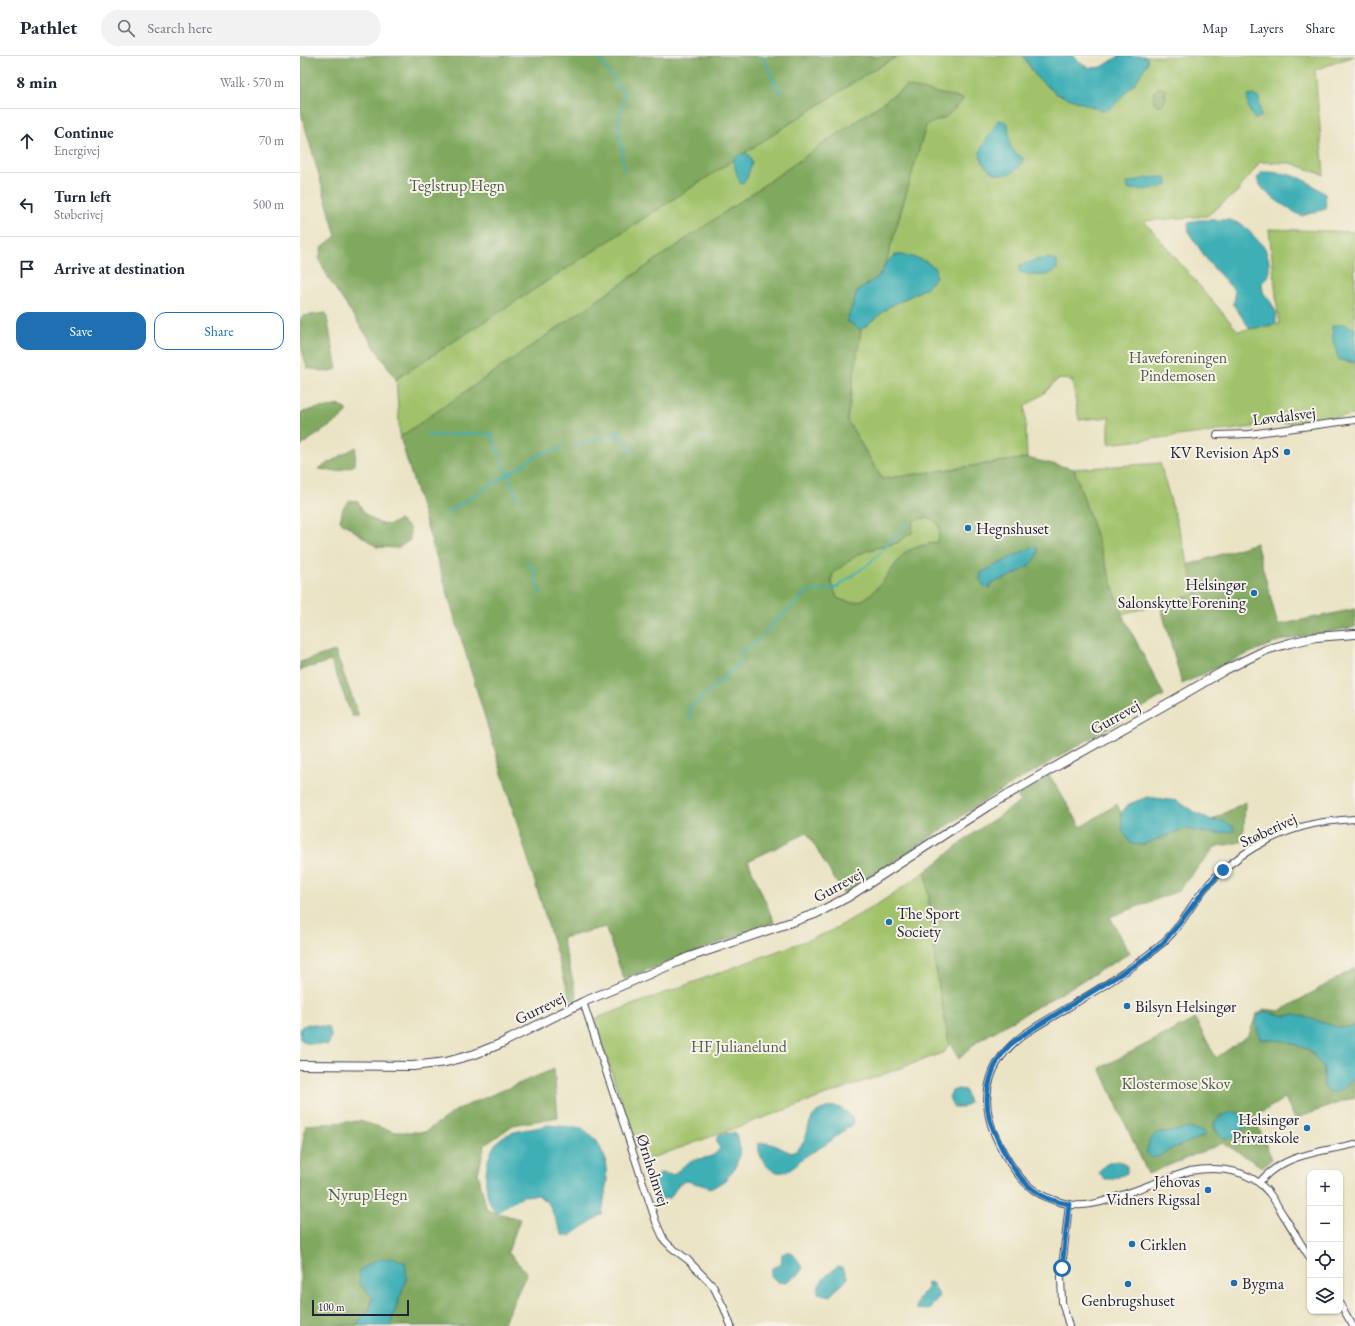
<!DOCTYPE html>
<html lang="en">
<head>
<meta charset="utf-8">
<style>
  :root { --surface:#fff; --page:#f2f2f3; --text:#1f2937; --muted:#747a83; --line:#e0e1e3; --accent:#1f6fb2 }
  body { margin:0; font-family:"EB Garamond",serif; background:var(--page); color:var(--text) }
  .controls { position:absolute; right:12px; bottom:12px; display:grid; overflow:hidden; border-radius:8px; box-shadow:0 1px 3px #0004 }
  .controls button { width:36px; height:36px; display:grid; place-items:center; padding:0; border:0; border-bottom:1px solid var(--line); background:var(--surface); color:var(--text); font:20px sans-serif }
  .scale { position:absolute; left:12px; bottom:10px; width:97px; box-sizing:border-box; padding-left:4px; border:2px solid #22223b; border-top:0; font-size:11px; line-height:14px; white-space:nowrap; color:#22223b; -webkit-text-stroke:3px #f7f3e8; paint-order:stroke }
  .stop { position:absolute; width:12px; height:12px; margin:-9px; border:3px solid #1f6fb2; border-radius:50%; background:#fff }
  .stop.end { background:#1f6fb2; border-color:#fff; box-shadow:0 1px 4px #0008 }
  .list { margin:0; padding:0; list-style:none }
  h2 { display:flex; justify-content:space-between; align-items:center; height:52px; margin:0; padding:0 16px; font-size:17px }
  h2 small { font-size:13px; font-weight:400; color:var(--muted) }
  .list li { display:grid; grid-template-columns:26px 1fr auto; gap:12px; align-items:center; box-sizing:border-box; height:64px; padding:0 16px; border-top:1px solid var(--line) }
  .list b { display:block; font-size:15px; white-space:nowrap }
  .list p { margin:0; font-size:13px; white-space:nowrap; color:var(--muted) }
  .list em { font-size:13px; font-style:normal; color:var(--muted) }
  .actions { display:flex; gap:8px; padding:12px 16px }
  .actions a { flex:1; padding:9px 0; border:1px solid var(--accent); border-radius:12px; text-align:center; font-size:14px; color:var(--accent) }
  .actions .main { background:var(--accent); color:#fff }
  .icon { flex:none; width:22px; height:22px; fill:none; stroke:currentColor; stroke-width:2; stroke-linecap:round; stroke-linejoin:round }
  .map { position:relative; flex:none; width:1055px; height:1270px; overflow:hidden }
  header { display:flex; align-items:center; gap:24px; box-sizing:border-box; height:56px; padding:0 20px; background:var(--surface); border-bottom:1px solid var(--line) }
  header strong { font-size:19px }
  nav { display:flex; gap:22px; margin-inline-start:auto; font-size:14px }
  .search { width:280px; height:36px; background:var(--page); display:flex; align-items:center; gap:10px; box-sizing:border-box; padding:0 14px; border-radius:22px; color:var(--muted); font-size:15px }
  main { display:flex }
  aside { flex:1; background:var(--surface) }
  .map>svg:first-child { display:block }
  .green { fill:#a1c26a; stroke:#627252 }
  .forest { fill:#80a85e; stroke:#51654c; fill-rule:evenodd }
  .water { fill:#3eafb5; stroke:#306878 }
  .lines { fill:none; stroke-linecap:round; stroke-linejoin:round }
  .stream { stroke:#3eafb5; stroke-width:2 }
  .minor-casing { stroke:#403f50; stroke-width:8 }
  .tertiary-casing { stroke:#403f50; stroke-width:10 }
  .minor { stroke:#fff; stroke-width:6 }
  .tertiary { stroke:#fff; stroke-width:8 }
  .route { stroke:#1f6fb2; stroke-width:5 }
  .poi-dot { fill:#1f6fb2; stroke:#f7f3e8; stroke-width:1.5 }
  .labels { text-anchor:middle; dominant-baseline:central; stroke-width:4; stroke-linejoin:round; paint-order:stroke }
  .park-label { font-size:16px; fill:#4e5a4b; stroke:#f7f3e8 }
  .street-label { font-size:16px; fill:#22223b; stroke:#f7f3e8 }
  .poi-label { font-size:16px; fill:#22223b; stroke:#f7f3e8; text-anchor:start }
</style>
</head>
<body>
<header>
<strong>Pathlet</strong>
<div class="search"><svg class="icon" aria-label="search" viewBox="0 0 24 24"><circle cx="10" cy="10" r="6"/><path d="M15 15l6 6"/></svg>Search here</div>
<nav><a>Map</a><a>Layers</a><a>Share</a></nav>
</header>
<main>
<aside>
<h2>8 min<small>Walk · 570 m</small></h2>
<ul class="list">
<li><svg class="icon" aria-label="ahead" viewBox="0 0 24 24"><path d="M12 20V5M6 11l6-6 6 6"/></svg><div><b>Continue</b><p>Energivej</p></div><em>70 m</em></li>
<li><svg class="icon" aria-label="left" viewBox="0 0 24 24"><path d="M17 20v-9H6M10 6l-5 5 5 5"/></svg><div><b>Turn left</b><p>Støberivej</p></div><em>500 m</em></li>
<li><svg class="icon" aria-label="arrive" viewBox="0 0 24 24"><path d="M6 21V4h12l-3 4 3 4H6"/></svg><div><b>Arrive at destination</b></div></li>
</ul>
<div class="actions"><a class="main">Save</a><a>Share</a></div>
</aside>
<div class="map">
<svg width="1055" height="1270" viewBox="0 0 1055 1270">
  <rect width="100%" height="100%" fill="#f7f3e8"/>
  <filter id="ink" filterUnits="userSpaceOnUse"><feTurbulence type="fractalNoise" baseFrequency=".025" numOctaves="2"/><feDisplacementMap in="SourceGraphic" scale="8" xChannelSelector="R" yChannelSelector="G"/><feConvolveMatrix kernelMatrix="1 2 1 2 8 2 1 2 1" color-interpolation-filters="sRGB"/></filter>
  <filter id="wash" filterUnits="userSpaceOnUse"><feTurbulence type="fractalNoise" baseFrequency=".012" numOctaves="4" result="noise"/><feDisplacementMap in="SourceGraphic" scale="16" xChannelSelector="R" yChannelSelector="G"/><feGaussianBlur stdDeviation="0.9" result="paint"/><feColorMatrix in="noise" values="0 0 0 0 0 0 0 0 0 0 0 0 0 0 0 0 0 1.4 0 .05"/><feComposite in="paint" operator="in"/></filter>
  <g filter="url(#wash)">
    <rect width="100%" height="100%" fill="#eae3c4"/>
    <!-- green -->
    <path class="green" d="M 598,0 L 723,0 L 737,22 L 757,38 L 801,54 L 848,6 L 846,0 L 1054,0 L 1015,14 L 1024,119 L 991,107 L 960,106 L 937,136 L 907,160 L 844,165 L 938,275 L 979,268 L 969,173 L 1055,176 L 1055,359 L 809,388 L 809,361 L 779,364 L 772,324 L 758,323 L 743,338 L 725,350 L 727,402 L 582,423 L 547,364 L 561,274 L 589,251 L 626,232 L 628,206 L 603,199 L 595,199 L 586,207 L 626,69 L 646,61 L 607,30 L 100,381 L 96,323 L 568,17 Z
      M 860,407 L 897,538 L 822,558 L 774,413 Z
      M 622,462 C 639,462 643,471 637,486 C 629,488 610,492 605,497 C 592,510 572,548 551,547 C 546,546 541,544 537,542 L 531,525 L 533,518 L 537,514 L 557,499 L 569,494 L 597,487 L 613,476 L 612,472 L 613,464 Z
      M 626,815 L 636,915 L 649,987 L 645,996 L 341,1106 L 294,963 L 529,876 L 581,846 Z"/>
    <!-- forest -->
    <path class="forest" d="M 0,0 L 598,0 L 568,17 L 96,323 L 30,225 L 19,203 L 22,191 L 36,180 L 0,53 Z
      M 607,30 L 664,43 L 646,61 L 626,69 L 586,207 L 580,219 L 557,236 L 547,265 L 561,274 L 547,364 L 582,423 L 727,402 L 774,413 L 822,558 L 864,639 L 692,740 L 544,839 L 507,777 L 448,805 L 474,866 L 324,923 L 305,871 L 262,882 L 277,941 L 271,945 L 100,381 ZM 622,462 C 639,462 643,471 637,486 C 629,488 610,492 605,497 C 591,511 575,544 555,546 C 548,547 542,544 537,542 L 531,525 L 533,518 L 537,514 L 557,499 L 569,494 L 597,487 L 613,476 L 612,472 L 614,464 ZM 732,491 L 731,507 L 720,516 L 689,528 L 681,517 Z
      M 858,31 L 865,33 L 866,43 L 863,48 L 857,50 L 854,47 L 853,36 Z
      M 26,257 L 37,313 L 28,316 L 7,312 L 0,286 L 0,263 L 3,260 Z
      M 41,349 L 47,355 L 43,361 L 0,390 L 0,357 L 14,353 Z
      M 56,391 L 55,409 L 38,415 L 18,413 Z
      M 50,444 L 58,446 L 65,458 L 79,467 L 90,469 L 99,464 L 110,472 L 110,484 L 98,492 L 77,491 L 40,465 L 43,452 Z
      M 956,487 L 978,569 L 1055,553 L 1055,571 L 979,585 L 935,603 L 882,628 L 860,548 L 897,538 L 888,509 Z
      M 35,595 L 59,660 L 52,660 L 31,605 L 0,614 L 0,606 Z
      M 748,717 L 781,771 L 817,748 L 821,757 L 823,775 L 842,789 L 886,772 L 900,776 L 918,777 L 934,775 L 923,765 L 912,764 L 945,746 L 944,772 L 941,786 L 915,791 L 878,835 L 810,861 L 830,897 L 678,985 L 659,1003 L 649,987 L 636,915 L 626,815 L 678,774 L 721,745 L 714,737 Z
      M 1055,912 L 1055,970 L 1040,972 L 995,958 L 986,960 L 963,955 L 960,983 L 985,985 L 1010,994 L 1024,1013 L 1024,1031 L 1038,1036 L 1055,1021 L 1055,1041 L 995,1063 L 985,1042 L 954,1061 L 972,1103 L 962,1111 L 923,1087 L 848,1118 L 800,1012 L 895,963 L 916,1002 L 949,979 L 956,959 L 964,953 L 980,955 ZM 925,1058 L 929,1083 C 922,1082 912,1076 914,1067 C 915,1062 921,1060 925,1058 ZM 886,1072 L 904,1080 L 869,1094 L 847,1097 C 847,1089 851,1083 856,1077 L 872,1076 Z
      M 254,1013 L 258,1061 L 213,1069 L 185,1089 L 178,1117 L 187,1154 L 220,1163 L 208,1196 L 227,1217 L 202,1270 L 91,1270 L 93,1260 L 99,1243 L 59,1228 L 66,1234 L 72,1241 L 70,1254 L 61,1262 L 56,1270 L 0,1270 L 0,1102 L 6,1069 L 60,1065 L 96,1076 L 125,1076 L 158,1053 Z"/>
    <!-- water -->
    <path class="water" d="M 723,0 L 774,0 L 783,9 L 792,12 L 802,11 L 819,0 L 846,0 L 848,6 L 836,26 L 810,53 L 801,54 L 757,38 L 737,22 Z
      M 953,39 L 959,42 L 961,61 L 955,63 C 949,57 947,49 948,40 Z
      M 698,64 L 704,65 L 708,68 L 710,89 L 713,95 L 723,102 C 722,113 709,121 697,118 C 689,116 680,105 680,97 C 680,93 695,71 698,64 Z
      M 447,97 L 452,106 L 447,122 L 443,128 L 440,127 C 437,118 434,111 434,102 L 442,98 Z
      M 962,116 C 989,116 1004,121 1025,138 L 1026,153 L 1001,160 C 987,151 963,139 957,123 Z
      M 865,121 L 867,125 L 867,129 C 855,134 841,134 828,133 L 827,127 L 847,122 Z
      M 898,164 L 929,164 L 942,168 L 965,192 L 969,205 L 969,219 L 962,227 L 963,236 L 972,248 L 976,256 L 976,268 L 950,273 L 933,248 L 935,242 L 934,234 L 910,208 L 889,177 L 888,167 Z
      M 595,199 C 610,199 624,203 635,212 L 636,221 L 626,232 L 589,251 L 561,274 L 547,265 L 557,236 L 580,219 L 586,207 Z
      M 751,202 L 757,206 L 757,213 C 748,222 731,220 720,216 L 719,212 L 720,209 L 736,204 Z
      M 1044,268 L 1055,273 L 1055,307 L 1039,304 L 1033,285 L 1032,270 Z
      M 734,490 L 738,493 C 740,511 705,523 691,527 L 690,528 L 690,532 L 685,531 L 680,524 L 681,517 Z
      M 847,741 L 877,745 L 898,758 L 912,764 L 923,765 L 933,770 L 934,775 L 918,777 L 900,776 L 886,772 L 842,789 L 831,788 L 823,775 L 821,757 L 829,748 Z
      M 963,955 L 986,960 L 995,958 L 1040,972 L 1055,970 L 1055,1021 L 1038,1036 L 1030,1036 L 1024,1031 L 1024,1013 L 1010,994 L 985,985 L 960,983 C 957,972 952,964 963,955 Z
      M 8,968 L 28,971 C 32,978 32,982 28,989 L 6,987 L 0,983 L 1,971 Z
      M 658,1033 L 665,1034 L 669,1047 L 663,1051 L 653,1051 L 649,1041 L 652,1035 Z
      M 534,1050 C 543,1053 548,1055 553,1064 L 552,1069 C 543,1074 536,1082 528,1087 C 521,1092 513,1095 506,1100 C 499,1104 493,1115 484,1116 C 469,1119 458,1101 458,1088 C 471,1084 480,1093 492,1097 C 513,1085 503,1069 516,1057 C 520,1053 529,1052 534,1050 Z
      M 932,1056 L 941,1057 L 947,1063 L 947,1070 L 934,1082 L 923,1082 C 907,1069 916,1060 932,1056 Z
      M 248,1069 L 282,1072 L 297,1085 L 305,1102 L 307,1124 L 302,1158 L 270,1180 L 262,1179 L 249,1148 L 238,1139 L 223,1140 L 203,1152 L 197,1158 C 181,1142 182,1097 201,1082 C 214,1073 233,1074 248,1069 Z
      M 886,1072 L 904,1075 L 904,1080 L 869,1094 L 860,1100 L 852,1102 L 847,1097 C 847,1089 851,1083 856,1077 L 872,1076 Z
      M 425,1077 L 435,1077 C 444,1091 439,1109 428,1121 C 424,1126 417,1129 412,1132 L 387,1125 L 379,1128 L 370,1142 L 360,1143 C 353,1136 355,1127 357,1119 L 361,1117 L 373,1119 C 380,1113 386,1107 395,1104 C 405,1101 413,1103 420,1092 L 417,1088 L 417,1081 Z
      M 819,1105 L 827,1110 L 827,1117 L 814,1123 L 804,1123 L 799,1117 C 803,1108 809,1106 819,1105 Z
      M 489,1195 L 494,1199 L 503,1211 L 500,1217 L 485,1227 L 478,1226 L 471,1220 L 472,1212 L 481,1208 L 482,1198 Z
      M 94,1202 L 105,1206 L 107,1222 L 93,1260 L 91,1270 L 56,1270 L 61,1262 L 70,1254 L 72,1241 L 66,1234 L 59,1228 L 60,1214 L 76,1204 Z
      M 538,1210 L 543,1212 L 548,1222 C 543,1229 535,1233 530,1240 L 518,1237 C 517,1225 529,1218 538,1210 Z
      M 627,1227 L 633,1228 L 640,1241 L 628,1254 L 616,1253 L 619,1241 L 627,1234 Z"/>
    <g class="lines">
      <!-- stream -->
      <path class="stream" d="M 297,0 L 325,38 L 318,65 L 324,115
        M 463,0 L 480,38
        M 317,379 L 334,396
        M 127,380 L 191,377 L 218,444
        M 275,390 L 322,376
        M 143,459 L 240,398 L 264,392
        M 600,476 L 606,467
        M 227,505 L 235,516 L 240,538
        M 464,577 L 507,536 L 534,533 L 570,507 L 598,478
        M 391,664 L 389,653 L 437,610 L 442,594 L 452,590 L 460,581"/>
    </g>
  </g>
  <g filter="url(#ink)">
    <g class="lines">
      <!-- minor casing -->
      <g class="minor-casing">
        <path id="minor" d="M 917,379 L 949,378 L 1055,364
          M 283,946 L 356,1166 L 364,1184 L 371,1191 L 388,1204 L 413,1230 L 424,1252 L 431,1270
          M 959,1127 C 982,1098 1021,1096 1055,1088
          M 769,1148 L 761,1221 L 762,1246 L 769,1270
          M 1010,1202 C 1001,1188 993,1174 984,1160 C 979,1153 975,1144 969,1137 C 950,1113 918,1110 890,1115 C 872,1121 854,1127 836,1134 C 815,1141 791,1153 768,1148 C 754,1145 740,1140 730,1131 C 713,1117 693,1082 689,1061 C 686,1048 687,1033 691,1021 C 697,1002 710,989 726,977 C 770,949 821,923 860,889 C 879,874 890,850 905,832 C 932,801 972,777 1013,768 C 1027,765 1041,764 1055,763
          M 1040,1248 L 1053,1270"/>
      </g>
      <!-- tertiary casing -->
      <g class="tertiary-casing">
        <path id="tertiary" d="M 0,1009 L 113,1010 L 146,1006 L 175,998 L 200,988 L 283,946 L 389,901 L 515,858 L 548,841 L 688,750 L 734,723 L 879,641 L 925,614 L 966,594 L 990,587 L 1016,581 L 1055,578"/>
      </g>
      <!-- minor -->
      <use href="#minor" class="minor"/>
      <!-- tertiary -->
      <use href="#tertiary" class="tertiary"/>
    </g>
  </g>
  <g class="lines" filter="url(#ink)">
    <!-- route -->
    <path class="route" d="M 762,1212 L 769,1148 C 763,1147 755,1145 749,1143 C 725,1133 713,1113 702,1092 C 697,1082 692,1072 689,1061 C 683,1036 692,1005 711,988 C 716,984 721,981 726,977 L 840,906 L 862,888 L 879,868 L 905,833 L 923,814"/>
  </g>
  <!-- markers -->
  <g class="poi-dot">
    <circle cx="987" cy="396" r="4"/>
    <circle cx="668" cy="472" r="4"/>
    <circle cx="954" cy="537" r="4"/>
    <circle cx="589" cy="866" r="4"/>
    <circle cx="827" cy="950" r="4"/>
    <circle cx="1007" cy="1072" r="4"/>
    <circle cx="908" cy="1134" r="4"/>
    <circle cx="832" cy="1188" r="4"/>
    <circle cx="934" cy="1227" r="4"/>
    <circle cx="828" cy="1228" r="4"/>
  </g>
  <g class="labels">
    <!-- park labels -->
    <g class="park-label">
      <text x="157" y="129">Teglstrup Hegn</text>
      <text x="878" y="301">Haveforeningen<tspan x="878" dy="18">Pindemosen</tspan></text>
      <text x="439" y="990">HF Julianelund</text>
      <text x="876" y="1027">Klostermose Skov</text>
      <text x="68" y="1138">Nyrup Hegn</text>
    </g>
    <!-- street labels -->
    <g class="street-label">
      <text transform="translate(984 360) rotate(-7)">Løvdalsvej</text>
      <text transform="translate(815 661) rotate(-29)">Gurrevej</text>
      <text transform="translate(968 774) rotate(-25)">Støberivej</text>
      <text transform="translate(538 829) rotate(-29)">Gurrevej</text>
      <text transform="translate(240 952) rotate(-26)">Gurrevej</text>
      <text transform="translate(353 1114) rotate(72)">Ørnholmvej</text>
    </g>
    <!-- poi labels -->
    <g class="poi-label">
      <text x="979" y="396" text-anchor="end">KV Revision ApS</text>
      <text x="676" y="472">Hegnshuset</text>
      <text x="946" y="528" text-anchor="end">Helsingør<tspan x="946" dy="18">Salonskytte Forening</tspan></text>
      <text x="597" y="857">The Sport<tspan x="597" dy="18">Society</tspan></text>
      <text x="835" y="950">Bilsyn Helsingør</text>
      <text x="999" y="1063" text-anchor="end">Helsingør<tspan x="999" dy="18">Privatskole</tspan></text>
      <text x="900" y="1125" text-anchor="end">Jehovas<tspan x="900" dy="18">Vidners Rigssal</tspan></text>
      <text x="840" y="1188">Cirklen</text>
      <text x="942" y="1227">Bygma</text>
      <text x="828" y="1244" text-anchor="middle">Genbrugshuset</text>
    </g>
  </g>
</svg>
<div class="controls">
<button>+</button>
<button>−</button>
<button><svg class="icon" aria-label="locate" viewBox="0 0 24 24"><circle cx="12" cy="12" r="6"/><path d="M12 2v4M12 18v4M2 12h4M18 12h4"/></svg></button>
<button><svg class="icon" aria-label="layers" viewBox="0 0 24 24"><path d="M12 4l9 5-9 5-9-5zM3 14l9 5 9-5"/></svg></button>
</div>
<div class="scale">100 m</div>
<div class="stop" style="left:762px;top:1212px"></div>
<div class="stop end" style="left:923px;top:814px"></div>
</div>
</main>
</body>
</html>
